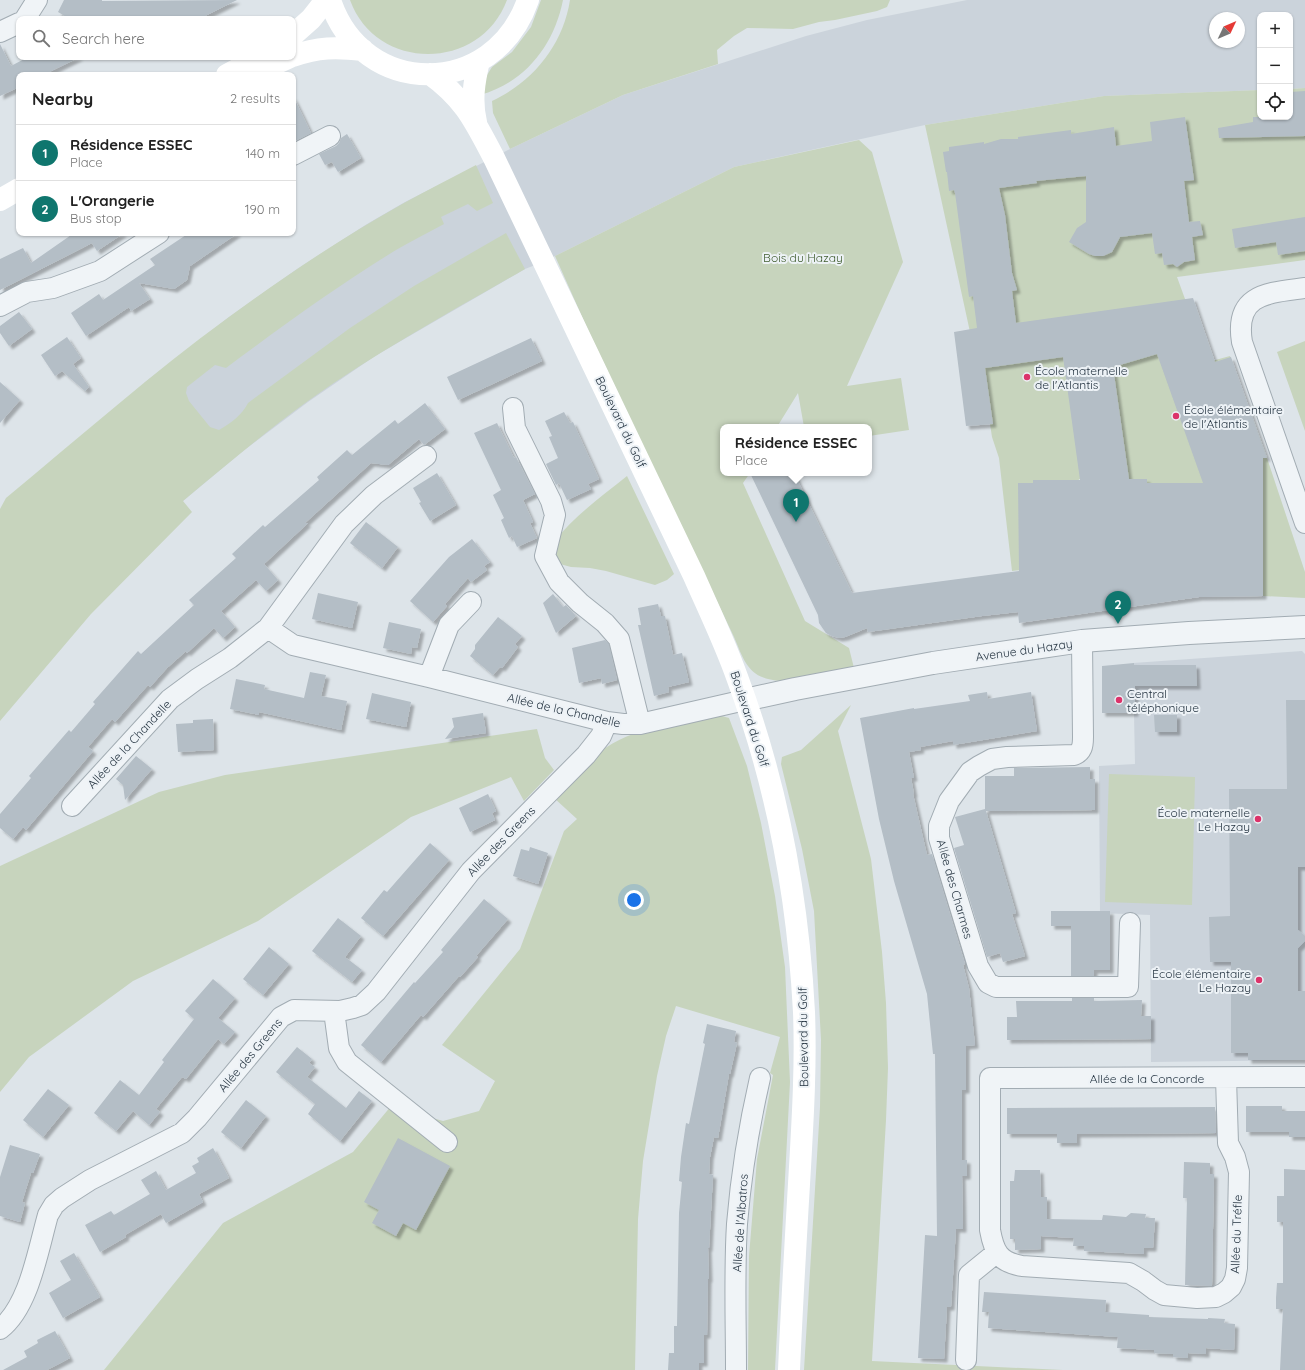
<!DOCTYPE html>
<html lang="en">
<head>
<meta charset="utf-8">
<style>
  :root { --surface:#fff; --page:#f2f2f2; --text:#222; --muted:#767676; --line:#e0e0e0; --accent:#0f766e }
  body { margin:0; font-family:Quicksand,sans-serif; background:var(--page); color:var(--text) }
  .controls { position:absolute; right:12px; top:12px; display:grid; overflow:hidden; border-radius:8px; box-shadow:0 1px 3px #0004 }
  .controls button { width:36px; height:36px; display:grid; place-items:center; padding:0; border:0; border-bottom:1px solid var(--line); background:var(--surface); color:var(--text); font:20px sans-serif }
  .compass { position:absolute; left:1209px; top:12px; width:36px; height:36px; border-radius:50%; background:var(--surface); box-shadow:0 1px 3px #0004; rotate:46deg }
  .you { position:absolute; left:634px; top:900px; width:14px; height:14px; margin:-10px; border:3px solid #fff; border-radius:50%; background:#1a73e8; box-shadow:0 0 0 6px #1a73e833 }
  .badge { display:grid; place-items:center; width:26px; height:26px; border-radius:50%; background:var(--accent); color:#fff; font-size:13px; font-weight:700 }
  .pin { position:absolute; translate:-50% -33px; filter:drop-shadow(0 1px 2px #0008) }
  .pin::after { content:''; position:absolute; top:21px; width:14px; height:12px; background:inherit; clip-path:polygon(0 0,100% 0,50% 100%) }
  .popup { position:absolute; left:720px; top:424px; width:152px; height:52px; box-sizing:border-box; display:grid; place-content:center; border-radius:8px; background:var(--surface); filter:drop-shadow(0 1px 3px #0005); font-size:13px; white-space:nowrap; color:var(--muted) }
  .popup b { font-size:15px; color:var(--text) }
  .popup::after { content:''; position:absolute; left:50%; top:100%; margin-left:-8px; border:8px solid transparent; border-top-color:var(--surface) }
  .list { margin:0; padding:0; list-style:none }
  h2 { display:flex; justify-content:space-between; align-items:center; height:52px; margin:0; padding:0 16px; font-size:17px }
  h2 small { font-size:13px; font-weight:400; color:var(--muted) }
  .list li { display:grid; grid-template-columns:26px 1fr auto; gap:12px; align-items:center; box-sizing:border-box; height:56px; padding:0 16px; border-top:1px solid var(--line) }
  .list b { display:block; font-size:15px; white-space:nowrap }
  .list p { margin:0; font-size:13px; white-space:nowrap; color:var(--muted) }
  .list em { font-size:13px; font-style:normal; color:var(--muted) }
  .icon { flex:none; width:22px; height:22px; fill:none; stroke:currentColor; stroke-width:2; stroke-linecap:round; stroke-linejoin:round }
  .map { position:relative; flex:none; width:1305px; height:1370px; overflow:hidden }
  .search { position:absolute; background:var(--surface); box-shadow:0 1px 3px #0004; left:16px; top:16px; width:280px; height:44px; display:flex; align-items:center; gap:10px; box-sizing:border-box; padding:0 14px; border-radius:8px; color:var(--muted); font-size:15px }
  .panel { position:absolute; background:var(--surface); box-shadow:0 1px 3px #0004; left:16px; top:72px; width:280px; height:164px; border-radius:8px }
  .map>svg:first-child { display:block }
  .built { fill:#cbd3db; fill-rule:evenodd }
  .green { fill:#c7d4bd }
  .building { fill:#b4bec6; fill-rule:evenodd; filter:url(#shadow) }
  .lines { fill:none; stroke-linecap:round; stroke-linejoin:round }
  .minor-casing { stroke:#a2acb3; stroke-width:22 }
  .tertiary-casing { stroke:#a2acb3; stroke-width:24 }
  .minor { stroke:#f0f4f7; stroke-width:20 }
  .tertiary { stroke:#f0f4f7; stroke-width:22 }
  .secondary { stroke:#fff; stroke-width:22 }
  .poi-dot { fill:#dc336a; stroke:#edf2f6; stroke-width:1.5 }
  .labels { text-anchor:middle; dominant-baseline:central; stroke-width:4; stroke-linejoin:round; paint-order:stroke }
  .park-label { font-size:12px; fill:#415e31; stroke:#edf2f6 }
  .poi-label { font-size:12px; fill:#253441; stroke:#edf2f6; text-anchor:start }
  .street-label { font-size:12px; fill:#253441; stroke:#edf2f6 }
</style>
</head>
<body>
<div class="map">
<svg width="1305" height="1370" viewBox="0 0 1305 1370">
  <defs>
    <filter id="shadow"><feDropShadow dx="3.5" dy="3.5" stdDeviation="1" flood-color="#0004"/></filter>
  </defs>
  <rect width="100%" height="100%" fill="#dde4e9"/>
  <!-- built -->
  <path class="built" d="M 967,0 L 1305,0 L 1305,88 L 1290,89 L 1290,15 L 1260,15 L 1260,90 L 1104,96 L 925,125 L 734,167 L 543,262 L 525,269 L 375,356 L 308,402 L 243,451 L 183,501 L 144,383 L 229,317 L 297,269 L 367,224 L 405,202 L 510,149 L 623,95 L 806,36 L 867,20 ZM 1215,18 L 1239,18 L 1239,42 L 1215,42 Z
    M 1302,651 L 1305,654 L 1305,1060 L 1151,1062 L 1150,915 L 1100,913 L 1099,766 L 1135,764 L 1133,663 Z"/>
  <!-- green -->
  <path class="green" d="M 350,0 L 507,0 C 480,72 376,72 350,0 Z
    M 541,0 L 563,0 C 554,45 526,82 480,95 L 487,75 L 492,67 L 512,52 L 531,27 Z
    M 570,0 L 890,0 L 887,7 L 877,11 L 835,20 L 819,22 L 793,29 L 747,28 L 734,36 L 717,50 L 718,64 L 623,95 L 510,149 L 493,113 L 492,101 C 533,82 563,45 570,0 Z
    M 1305,88 L 1305,260 L 1177,277 L 1208,362 L 1230,356 L 1267,458 L 1305,572 L 1305,598 L 1263,596 L 1263,479 L 1216,483 L 1147,483 L 1147,479 L 1079,479 L 1078,483 L 1057,483 L 1056,480 L 1033,480 L 1033,483 L 1019,483 L 1021,570 L 1012,571 L 999,458 L 992,437 L 990,424 L 925,125 L 1104,96 L 1260,90 L 1260,117 L 1290,117 L 1290,89 Z
    M 859,140 L 872,152 L 903,262 L 847,386 L 901,378 L 909,430 L 869,436 L 869,427 L 804,427 L 798,393 L 777,427 L 723,427 L 723,473 L 750,473 L 743,483 L 805,621 L 849,648 L 854,668 L 781,681 C 749,679 745,663 734,637 L 588,330 L 555,256 L 734,167 Z
    M 476,165 L 493,203 L 477,211 L 468,204 L 441,217 L 444,224 C 428,233 411,241 396,250 C 337,286 281,327 226,368 L 215,365 L 187,387 L 186,393 L 189,401 L 210,427 L 219,430 C 230,424 243,414 248,403 L 350,328 L 414,286 L 506,233 L 525,269 C 452,311 377,352 308,401 C 265,432 224,467 183,501 L 192,512 L 91,614 L 0,721 L 0,509 L 6,498 C 80,437 152,373 229,317 C 285,276 343,237 404,203 C 427,190 452,178 476,165 Z
    M 1305,341 L 1305,431 L 1277,352 Z
    M 627,476 L 674,574 L 667,580 L 655,585 L 606,571 L 590,568 L 571,567 L 560,564 L 556,559 L 553,543 C 574,516 601,497 627,476 Z
    M 851,705 L 838,731 L 871,859 L 882,952 L 886,1003 L 888,1068 L 886,1120 L 872,1361 L 1063,1370 L 804,1370 L 820,1107 L 821,1040 L 814,911 L 802,849 L 781,764 L 782,757 L 801,750 Z
    M 715,714 L 729,718 L 747,766 L 761,823 L 775,896 L 785,967 L 790,1082 L 775,1370 L 748,1370 L 749,1256 L 757,1159 L 773,1075 L 770,1073 L 780,1037 L 676,1006 L 666,1036 L 657,1076 L 643,1161 L 638,1219 L 635,1370 L 104,1370 L 223,1223 L 353,1152 L 401,1094 L 429,1117 L 443,1121 L 479,1111 L 495,1081 L 442,1045 L 520,949 L 564,831 L 577,819 L 554,798 C 569,783 584,766 600,752 C 632,727 677,723 715,714 Z
    M 537,729 L 545,758 L 554,770 L 524,801 L 511,777 L 411,817 L 258,921 L 133,981 L 29,1057 L 0,1092 L 0,866 L 159,792 L 225,775 Z
    M 1109,774 L 1195,777 L 1192,905 L 1105,902 Z"/>
  <!-- building -->
  <path class="building" d="M 64,0 L 102,0 L 102,1 L 237,0 L 199,19 L 70,19 L 58,12 Z
    M 0,44 L 11,66 L 28,57 L 80,57 L 43,75 L 19,75 L 19,87 L 0,96 Z
    M 1305,91 L 1305,136 L 1219,138 L 1218,128 L 1253,122 L 1253,117 L 1290,117 L 1290,92 Z
    M 293,96 L 311,133 L 293,142 Z
    M 1185,117 L 1194,180 L 1184,181 L 1189,222 L 1200,221 L 1203,235 L 1192,237 L 1195,260 L 1184,262 L 1177,267 L 1173,264 L 1164,265 L 1162,253 L 1155,254 L 1152,233 L 1120,237 L 1112,252 L 1103,256 L 1095,256 L 1089,254 L 1069,242 L 1077,228 L 1086,222 L 1086,176 L 1036,181 L 1037,183 L 999,188 L 1005,215 L 1012,273 L 1017,290 L 1012,291 L 1016,323 L 1193,298 L 1215,362 L 1231,357 L 1267,458 L 1263,458 L 1263,596 L 1199,597 L 1019,623 L 1018,612 L 982,616 L 868,632 L 867,628 L 845,637 L 839,638 L 832,636 L 826,633 L 819,623 L 818,615 L 750,473 L 794,473 L 852,593 L 1019,571 L 1018,483 L 1033,483 L 1033,480 L 1080,480 L 1063,357 L 985,368 L 993,424 L 966,426 L 954,332 L 977,328 L 973,296 L 969,297 L 955,193 L 954,190 L 949,191 L 947,172 L 946,172 L 943,152 L 949,151 L 949,147 L 984,142 L 984,144 L 1001,139 L 1018,139 L 1018,137 L 1071,130 L 1071,134 L 1114,127 L 1116,146 L 1152,141 L 1150,122 ZM 1157,354 L 1203,483 L 1147,483 L 1147,479 L 1129,479 L 1113,367 Z
    M 347,134 L 361,158 L 338,172 L 332,162 L 325,165 L 319,154 L 336,146 L 339,143 L 341,138 Z
    M 1305,217 L 1305,251 L 1278,255 L 1276,242 L 1235,248 L 1232,229 Z
    M 74,233 L 124,233 L 97,251 L 92,243 L 0,290 L 0,259 L 23,248 L 31,263 Z
    M 189,233 L 238,233 L 190,266 L 187,280 L 174,289 L 139,283 L 150,299 L 131,311 L 129,307 L 86,336 L 71,313 L 99,294 L 103,300 L 155,265 L 150,259 Z
    M 19,312 L 32,329 L 9,346 L 0,333 L 0,326 Z
    M 67,337 L 81,358 L 73,364 L 89,387 L 85,391 L 62,371 L 55,376 L 41,355 Z
    M 531,338 L 542,361 L 458,400 L 447,377 Z
    M 0,382 L 20,400 L 0,423 Z
    M 425,403 L 445,429 L 424,445 L 419,439 L 388,465 L 371,463 L 305,523 L 308,523 L 264,564 L 278,580 L 266,591 L 256,580 L 221,611 L 235,627 L 223,638 L 214,628 L 187,653 L 186,651 L 167,668 L 150,687 L 148,685 L 115,722 L 112,719 L 88,747 L 93,751 L 26,830 L 23,827 L 13,839 L 0,828 L 0,814 L 31,778 L 29,776 L 69,730 L 71,732 L 95,704 L 93,702 L 138,651 L 141,654 L 194,605 L 189,600 L 236,558 L 232,554 L 263,525 L 265,527 L 319,480 L 317,477 L 347,450 L 352,455 L 395,420 L 398,424 Z
    M 564,412 L 570,423 L 573,422 L 599,479 L 588,484 L 591,489 L 567,500 L 559,483 L 556,485 L 546,464 L 558,458 L 549,437 L 552,436 L 545,421 Z
    M 497,423 L 514,458 L 516,457 L 535,494 L 523,500 L 533,522 L 530,523 L 537,538 L 517,547 L 512,536 L 509,538 L 501,520 L 504,518 L 493,495 L 501,490 L 474,433 Z
    M 437,473 L 456,505 L 430,521 L 419,503 L 421,502 L 413,488 Z
    M 366,522 L 398,547 L 382,568 L 350,543 Z
    M 472,539 L 490,562 L 484,566 L 487,570 L 471,582 L 468,578 L 445,604 L 447,606 L 433,622 L 410,601 L 449,557 Z
    M 318,593 L 358,602 L 352,628 L 312,619 Z
    M 553,594 L 563,607 L 566,605 L 576,616 L 556,633 L 543,603 Z
    M 658,604 L 661,616 L 665,616 L 673,655 L 682,653 L 689,682 L 668,687 L 669,692 L 654,696 L 638,625 L 641,625 L 638,608 Z
    M 498,617 L 522,636 L 515,644 L 518,647 L 502,668 L 500,667 L 493,675 L 470,656 L 475,649 L 475,645 Z
    M 389,622 L 421,629 L 417,648 L 412,647 L 411,654 L 383,648 Z
    M 605,640 L 609,644 L 617,680 L 602,684 L 601,678 L 579,683 L 572,648 Z
    M 1134,663 L 1134,665 L 1196,665 L 1197,686 L 1135,686 L 1135,713 L 1102,713 L 1102,666 Z
    M 310,672 L 326,675 L 321,696 L 347,701 L 341,730 L 259,712 L 259,715 L 230,709 L 236,679 L 265,685 L 264,689 L 304,698 Z
    M 987,692 L 988,699 L 1031,692 L 1037,731 L 953,745 L 953,741 L 920,747 L 921,750 L 909,752 L 914,778 L 911,778 L 914,794 L 913,794 L 927,855 L 932,854 L 965,964 L 963,965 L 969,988 L 975,1045 L 966,1046 L 966,1090 L 962,1090 L 962,1160 L 967,1160 L 967,1176 L 962,1176 L 963,1229 L 956,1229 L 951,1307 L 947,1307 L 944,1359 L 918,1358 L 925,1235 L 937,1236 L 935,1054 L 933,1054 L 927,994 L 894,881 L 879,819 L 860,718 L 914,708 L 914,709 L 970,701 L 968,695 Z
    M 372,693 L 411,702 L 406,727 L 366,719 Z
    M 1286,700 L 1305,700 L 1305,867 L 1298,867 L 1298,930 L 1305,936 L 1305,941 L 1298,948 L 1298,991 L 1305,991 L 1305,1060 L 1248,1060 L 1248,1053 L 1231,1053 L 1231,962 L 1210,962 L 1209,917 L 1230,916 L 1229,789 L 1287,789 Z
    M 483,713 L 486,733 L 445,739 L 454,727 L 452,718 Z
    M 1154,715 L 1177,715 L 1177,732 L 1155,732 Z
    M 213,719 L 214,750 L 178,752 L 176,724 L 193,723 L 193,720 Z
    M 136,756 L 152,769 L 125,800 L 123,785 L 116,779 Z
    M 1090,767 L 1090,779 L 1095,779 L 1095,810 L 986,811 L 1016,913 L 1012,914 L 1025,956 L 1003,962 L 1000,953 L 987,957 L 954,848 L 964,845 L 955,817 L 985,809 L 985,776 L 1014,776 L 1014,768 Z
    M 488,794 L 496,811 L 492,813 L 495,820 L 470,832 L 459,808 Z
    M 430,843 L 449,860 L 383,936 L 361,918 L 384,890 L 387,892 Z
    M 530,847 L 548,853 L 538,884 L 513,876 L 521,849 L 529,851 Z
    M 484,899 L 508,919 L 476,956 L 478,957 L 460,977 L 459,976 L 423,1017 L 421,1015 L 381,1062 L 361,1045 L 414,982 L 415,983 L 443,952 L 441,950 Z
    M 1051,911 L 1110,911 L 1110,970 L 1094,970 L 1094,976 L 1071,976 L 1071,926 L 1051,926 Z
    M 338,918 L 361,936 L 345,957 L 362,970 L 352,982 L 312,951 Z
    M 269,947 L 289,964 L 263,995 L 243,979 Z
    M 213,979 L 235,998 L 218,1018 L 235,1032 L 224,1044 L 218,1039 L 186,1079 L 182,1077 L 156,1109 L 160,1112 L 149,1125 L 133,1111 L 116,1131 L 94,1113 L 120,1080 L 139,1095 L 164,1062 L 162,1060 L 194,1019 L 185,1011 Z
    M 1072,998 L 1094,998 L 1094,1001 L 1142,1000 L 1141,1016 L 1151,1016 L 1151,1039 L 1007,1040 L 1007,1017 L 1017,1017 L 1016,1001 L 1072,1001 Z
    M 707,1024 L 736,1031 L 734,1042 L 737,1043 L 730,1074 L 729,1074 L 718,1138 L 714,1137 L 710,1157 L 709,1174 L 713,1175 L 709,1248 L 708,1248 L 709,1279 L 708,1279 L 707,1335 L 704,1335 L 704,1363 L 699,1363 L 699,1370 L 668,1370 L 669,1353 L 674,1353 L 674,1326 L 677,1326 L 679,1213 L 682,1182 L 679,1181 L 681,1157 L 686,1123 L 689,1124 L 705,1044 L 703,1043 Z
    M 297,1047 L 312,1059 L 309,1063 L 315,1067 L 307,1077 L 346,1108 L 359,1091 L 372,1101 L 340,1141 L 308,1114 L 315,1104 L 276,1072 Z
    M 48,1089 L 69,1105 L 43,1137 L 23,1120 Z
    M 246,1100 L 266,1116 L 241,1148 L 221,1132 Z
    M 1246,1106 L 1282,1106 L 1282,1111 L 1305,1111 L 1305,1137 L 1289,1137 L 1289,1132 L 1246,1132 Z
    M 1215,1107 L 1216,1133 L 1077,1134 L 1077,1143 L 1057,1143 L 1057,1134 L 1007,1134 L 1007,1108 Z
    M 398,1138 L 450,1166 L 416,1230 L 403,1223 L 396,1236 L 372,1223 L 379,1210 L 364,1202 Z
    M 10,1145 L 40,1154 L 33,1173 L 31,1173 L 22,1202 L 25,1203 L 20,1222 L 0,1216 L 0,1177 Z
    M 213,1148 L 229,1178 L 199,1194 L 203,1202 L 166,1223 L 161,1214 L 125,1235 L 126,1237 L 100,1252 L 85,1225 L 111,1211 L 114,1215 L 150,1194 L 141,1180 L 156,1171 L 166,1190 L 196,1173 L 192,1166 L 199,1162 L 197,1158 Z
    M 1184,1162 L 1210,1163 L 1210,1174 L 1214,1174 L 1212,1286 L 1185,1285 L 1187,1198 L 1183,1198 Z
    M 1284,1169 L 1305,1170 L 1305,1370 L 1280,1370 L 1283,1309 L 1276,1309 L 1276,1298 L 1277,1283 L 1283,1283 L 1283,1222 L 1277,1222 L 1277,1196 L 1284,1196 Z
    M 1015,1170 L 1040,1170 L 1041,1197 L 1047,1197 L 1047,1219 L 1102,1220 L 1103,1215 L 1126,1217 L 1131,1213 L 1146,1214 L 1145,1218 L 1155,1218 L 1153,1248 L 1144,1248 L 1144,1254 L 1084,1251 L 1084,1246 L 1073,1246 L 1074,1238 L 1041,1236 L 1041,1249 L 1015,1250 L 1015,1239 L 1010,1239 L 1010,1181 L 1014,1181 Z
    M 74,1253 L 100,1297 L 63,1318 L 49,1293 L 71,1280 L 60,1261 Z
    M 984,1292 L 1106,1300 L 1105,1312 L 1149,1315 L 1149,1317 L 1208,1319 L 1208,1318 L 1225,1319 L 1224,1323 L 1235,1324 L 1234,1350 L 1206,1348 L 1206,1354 L 1188,1353 L 1188,1358 L 1173,1357 L 1173,1354 L 1154,1353 L 1154,1350 L 1117,1348 L 1118,1337 L 988,1328 L 989,1312 L 982,1312 Z
    M 55,1331 L 70,1358 L 47,1370 L 3,1370 L 27,1357 L 24,1351 L 38,1343 L 37,1340 Z"/>
  <g class="lines">
    <!-- minor casing -->
    <g class="minor-casing">
      <path id="minor" d="M 25,19 L 37,0
        M 0,32 L 19,23
        M 293,155 L 330,136
        M 1305,288 C 1269,293 1234,293 1242,342 L 1305,523
        M 0,306 L 27,292 L 53,288 L 100,271 L 159,233
        M 513,408 L 515,428 L 551,501 L 555,515 L 545,556 L 559,582 L 580,603 L 605,623 L 619,639 L 640,724
        M 268,628 L 344,524 L 374,495 L 426,456
        M 1082,641 L 1083,737 C 1083,746 1082,752 1074,755 L 1007,757 L 992,759 L 979,766 L 970,772 L 949,801 L 939,826 L 939,838 L 978,966 L 988,983 L 996,987 L 1128,987 L 1130,923
        M 429,677 L 449,625 L 471,602
        M 72,806 L 170,699 L 197,679 L 230,658 L 268,628 L 293,645 L 429,677 L 607,722 L 623,724 L 640,724 L 745,700
        M 334,1011 L 339,1048 L 347,1062 L 447,1142
        M 1226,1078 L 1228,1143 L 1235,1157 L 1239,1172 L 1237,1268 L 1235,1279 L 1231,1287 L 1224,1293 L 1216,1297 L 1197,1298 L 1164,1295 L 1155,1290 L 1143,1281 L 1129,1273 L 1022,1266 C 999,1262 994,1252 990,1230 L 990,1078 L 1305,1077
        M 0,1329 C 29,1307 38,1250 48,1215 L 54,1205 L 62,1198 L 90,1180 L 182,1133 L 197,1118 L 281,1017 L 294,1010 L 340,1011 L 353,1008 L 362,1005 L 376,992 L 471,871 L 586,755 L 601,736 L 607,722
        M 966,1360 L 969,1275 L 996,1253
        M 736,1370 C 736,1322 734,1272 737,1224 C 741,1175 749,1126 760,1078"/>
    </g>
    <!-- tertiary casing -->
    <g class="tertiary-casing">
      <path id="tertiary" d="M 745,700 L 795,689 L 933,663 L 1082,641 L 1189,633 L 1305,627"/>
    </g>
    <!-- minor -->
    <use href="#minor" class="minor"/>
    <!-- tertiary -->
    <use href="#tertiary" class="tertiary"/>
    <!-- secondary -->
    <path class="secondary" d="M 330,0 C 362,99 494,99 528,0
      M 293,35 L 311,19 L 326,0
      M 293,56 C 318,47 336,47 363,50
      M 430,74 C 465,99 475,122 494,158 L 694,576 C 709,610 725,643 737,677 C 777,784 798,898 804,1012 C 806,1063 803,1115 800,1167 C 796,1234 792,1302 789,1370
      M 227,75 L 260,57
      M 251,75 L 290,57
      M 476,122 C 471,101 474,82 479,61
      M 0,200 L 19,189"/>
  </g>
  <!-- markers -->
  <g class="poi-dot">
    <circle cx="1027" cy="377" r="4"/>
    <circle cx="1176" cy="416" r="4"/>
    <circle cx="1119" cy="700" r="4"/>
    <circle cx="1258" cy="819" r="4"/>
    <circle cx="1259" cy="980" r="4"/>
  </g>
  <g class="labels">
    <!-- park labels -->
    <g class="park-label">
      <text x="803" y="257">Bois du Hazay</text>
    </g>
    <!-- poi labels -->
    <g class="poi-label">
      <text x="1035" y="370">École maternelle<tspan x="1035" dy="14">de l'Atlantis</tspan></text>
      <text x="1184" y="409">École élémentaire<tspan x="1184" dy="14">de l'Atlantis</tspan></text>
      <text x="1127" y="693">Central<tspan x="1127" dy="14">téléphonique</tspan></text>
      <text x="1250" y="812" text-anchor="end">École maternelle<tspan x="1250" dy="14">Le Hazay</tspan></text>
      <text x="1251" y="973" text-anchor="end">École élémentaire<tspan x="1251" dy="14">Le Hazay</tspan></text>
    </g>
    <!-- street labels -->
    <g class="street-label">
      <text transform="translate(621 422) rotate(64)">Boulevard du Golf</text>
      <text transform="translate(1024 650) rotate(-8)">Avenue du Hazay</text>
      <text transform="translate(564 710) rotate(13)">Allée de la Chandelle</text>
      <text transform="translate(750 719) rotate(72)">Boulevard du Golf</text>
      <text transform="translate(129 744) rotate(-47)">Allée de la Chandelle</text>
      <text transform="translate(501 841) rotate(-46)">Allée des Greens</text>
      <text transform="translate(955 889) rotate(74)">Allée des Charmes</text>
      <text transform="translate(803 1037) rotate(-91)">Boulevard du Golf</text>
      <text transform="translate(250 1055) rotate(-50)">Allée des Greens</text>
      <text x="1147" y="1078">Allée de la Concorde</text>
      <text transform="translate(740 1223) rotate(-86)">Allée de l'Albatros</text>
      <text transform="translate(1236 1234) rotate(-88)">Allée du Tréfle</text>
    </g>
  </g>
</svg>
<div class="controls">
<button>+</button>
<button>−</button>
<button><svg class="icon" aria-label="locate" viewBox="0 0 24 24"><circle cx="12" cy="12" r="6"/><path d="M12 2v4M12 18v4M2 12h4M18 12h4"/></svg></button>
</div>
<svg class="compass" viewBox="-18 -18 36 36"><path d="M0-13l5 13h-10z" fill="#e53935"/><path d="M0 13l5-13h-10z" fill="#767676"/></svg>
<div class="you"></div>
<div class="pin badge" style="left:796px;top:522px">1</div>
<div class="popup"><b>Résidence ESSEC</b>Place</div>
<div class="pin badge" style="left:1118px;top:624px">2</div>
<div class="search"><svg class="icon" aria-label="search" viewBox="0 0 24 24"><circle cx="10" cy="10" r="6"/><path d="M15 15l6 6"/></svg>Search here</div>
<section class="panel">
<h2>Nearby<small>2 results</small></h2>
<ul class="list">
<li><span class="badge">1</span><div><b>Résidence ESSEC</b><p>Place</p></div><em>140 m</em></li>
<li><span class="badge">2</span><div><b>L'Orangerie</b><p>Bus stop</p></div><em>190 m</em></li>
</ul>
</section>
</div>
</body>
</html>
